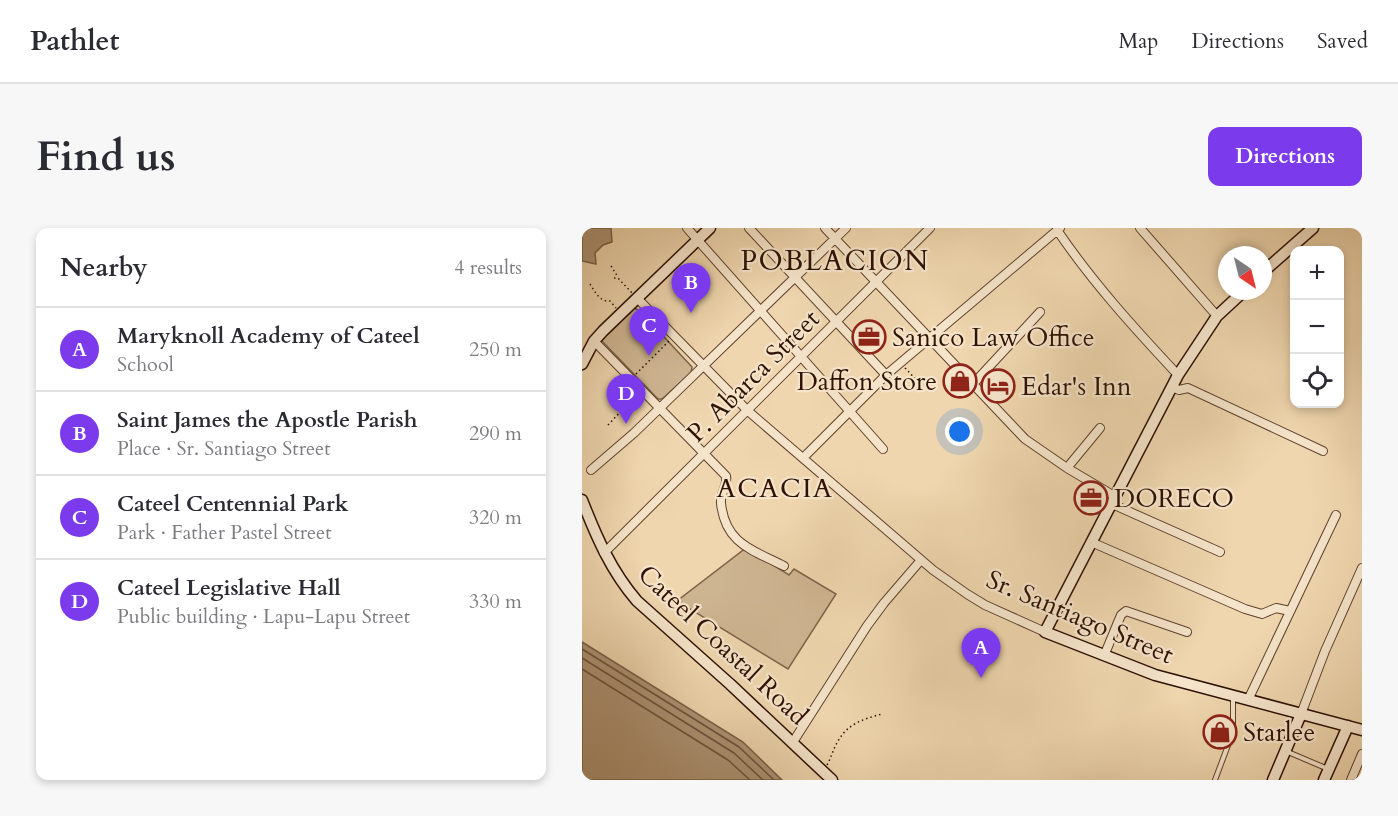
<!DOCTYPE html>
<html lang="en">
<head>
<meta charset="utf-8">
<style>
  :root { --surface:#fff; --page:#f7f7f7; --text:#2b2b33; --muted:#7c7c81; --line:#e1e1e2; --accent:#7c3aed }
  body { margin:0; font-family:Cardo,serif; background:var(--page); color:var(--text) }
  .controls { position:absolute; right:18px; top:18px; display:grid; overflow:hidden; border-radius:12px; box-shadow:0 3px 9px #0003 }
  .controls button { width:54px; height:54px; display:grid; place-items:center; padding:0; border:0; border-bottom:2px solid var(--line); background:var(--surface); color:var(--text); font:30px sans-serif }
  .compass { position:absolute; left:636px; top:18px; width:54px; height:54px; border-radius:50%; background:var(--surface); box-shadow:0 3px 9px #0003; rotate:145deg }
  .you { position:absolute; left:378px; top:204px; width:21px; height:21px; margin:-15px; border:4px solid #fff; border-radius:50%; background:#1a73e8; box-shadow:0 0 0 9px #1a73e833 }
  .badge { display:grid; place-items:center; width:39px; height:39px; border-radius:50%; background:var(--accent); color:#fff; font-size:20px; font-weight:700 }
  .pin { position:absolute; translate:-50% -50px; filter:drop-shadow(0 2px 3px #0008) }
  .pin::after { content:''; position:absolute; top:32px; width:21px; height:18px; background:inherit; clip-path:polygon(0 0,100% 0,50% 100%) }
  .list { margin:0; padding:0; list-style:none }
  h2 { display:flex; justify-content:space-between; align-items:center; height:78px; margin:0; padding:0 24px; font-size:26px }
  h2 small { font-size:20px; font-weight:400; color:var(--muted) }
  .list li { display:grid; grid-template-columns:39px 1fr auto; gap:18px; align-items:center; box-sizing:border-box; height:84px; padding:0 24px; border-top:2px solid var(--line) }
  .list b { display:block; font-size:22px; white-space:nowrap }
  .list p { margin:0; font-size:20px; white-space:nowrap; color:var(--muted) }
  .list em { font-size:20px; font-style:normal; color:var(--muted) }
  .icon { flex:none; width:33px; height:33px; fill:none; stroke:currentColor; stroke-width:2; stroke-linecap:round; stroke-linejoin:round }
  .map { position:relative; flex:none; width:780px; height:552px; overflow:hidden; border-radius:12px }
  header { display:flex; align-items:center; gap:36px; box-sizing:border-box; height:84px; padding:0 30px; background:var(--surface); border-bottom:2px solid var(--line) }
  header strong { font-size:28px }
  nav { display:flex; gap:33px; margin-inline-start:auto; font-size:21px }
  .intro { display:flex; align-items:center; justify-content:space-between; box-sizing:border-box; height:144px; padding:0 36px }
  h1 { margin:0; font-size:42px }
  .button { padding:15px 27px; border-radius:12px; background:var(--accent); color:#fff; font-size:21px; font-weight:700 }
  main { display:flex; gap:36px; padding:0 36px }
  aside { flex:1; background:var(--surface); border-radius:12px; box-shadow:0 3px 9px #0003 }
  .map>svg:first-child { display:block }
  .green { fill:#ceb591; stroke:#7e634a; stroke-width:1.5 }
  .water { fill:#ad9374; stroke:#7a5f46; stroke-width:1.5 }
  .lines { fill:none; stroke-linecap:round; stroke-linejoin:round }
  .shore { stroke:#6e523b; stroke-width:1.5 }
  .lane-casing { stroke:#5e422d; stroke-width:6 }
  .street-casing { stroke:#5e422d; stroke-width:10 }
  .secondary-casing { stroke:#2e1102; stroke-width:13 }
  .path { stroke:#2e1102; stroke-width:1.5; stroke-dasharray:1.5 3; stroke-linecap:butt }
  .lane { stroke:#f5e4ca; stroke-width:4 }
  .street { stroke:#f5e4ca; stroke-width:8 }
  .secondary { stroke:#f5e4ca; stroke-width:10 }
  .labels { text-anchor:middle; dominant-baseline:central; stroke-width:4.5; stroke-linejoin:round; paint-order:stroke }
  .poi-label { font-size:26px; fill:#2e1102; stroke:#f5e4ca; text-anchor:start }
  .street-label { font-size:26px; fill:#2e1102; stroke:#f5e4ca }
  .neighbourhood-label { font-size:27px; letter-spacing:1.5px; fill:#2e1102; stroke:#f5e4ca }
  .quarter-label { font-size:28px; letter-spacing:1.5px; fill:#2e1102; stroke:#f5e4ca }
</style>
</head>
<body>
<header>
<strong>Pathlet</strong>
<nav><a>Map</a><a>Directions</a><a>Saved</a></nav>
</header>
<div class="intro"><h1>Find us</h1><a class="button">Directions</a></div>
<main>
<aside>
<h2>Nearby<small>4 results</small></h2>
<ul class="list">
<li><span class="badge">A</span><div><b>Maryknoll Academy of Cateel</b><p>School</p></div><em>250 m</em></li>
<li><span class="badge">B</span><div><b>Saint James the Apostle Parish</b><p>Place · Sr. Santiago Street</p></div><em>290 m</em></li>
<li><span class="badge">C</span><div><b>Cateel Centennial Park</b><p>Park · Father Pastel Street</p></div><em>320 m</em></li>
<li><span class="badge">D</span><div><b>Cateel Legislative Hall</b><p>Public building · Lapu-Lapu Street</p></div><em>330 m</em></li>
</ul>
</aside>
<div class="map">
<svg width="780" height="552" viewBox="0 0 780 552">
  <rect width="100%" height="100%" fill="#efd6ae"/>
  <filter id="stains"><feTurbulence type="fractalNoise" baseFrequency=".00333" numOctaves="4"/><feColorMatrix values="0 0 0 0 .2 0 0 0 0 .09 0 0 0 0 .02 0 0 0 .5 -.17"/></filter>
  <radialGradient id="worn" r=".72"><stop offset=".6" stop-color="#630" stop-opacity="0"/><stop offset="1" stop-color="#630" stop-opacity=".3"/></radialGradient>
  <!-- green -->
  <path class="green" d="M 51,80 L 57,82 L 110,139 L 109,145 L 80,171 L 76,171 L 20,113 L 20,110 Z
    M 164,320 L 207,347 L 212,341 L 254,366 L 206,441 L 95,373 Z"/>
  <!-- water -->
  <path class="water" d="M 0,0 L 29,0 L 30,14 L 21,17 L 13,25 L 14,36 L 0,33 Z
    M 0,414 L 161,514 L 200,552 L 0,552 Z"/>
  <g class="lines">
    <!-- shore -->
    <path class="shore" d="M 0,421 L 157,519 L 192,552
      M 0,430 L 152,525 L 181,552
      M 0,441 L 146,532 L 168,552"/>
    <!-- lane casing -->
    <g class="lane-casing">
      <path id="lane" d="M 706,524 L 746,541
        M 633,552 L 651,504 L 651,469"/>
    </g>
    <!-- street casing -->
    <g class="street-casing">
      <path id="street" d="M 105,0 L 301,221
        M 167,0 L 304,147
        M 243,0 L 443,211 L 485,240 L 534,269
        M 558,0 L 635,88
        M 475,2 C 511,55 553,101 596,147
        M 55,70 L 166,183 L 351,342 L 385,366 L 403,377 L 463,404
        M 12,113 L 144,248 C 146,258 138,265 139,275 C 143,316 171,322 202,338
        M 391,156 L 458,84
        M 590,159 L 597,162 L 606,160 L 741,223
        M 221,230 L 304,147 L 478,0
        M 485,240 L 518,200
        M 9,242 L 52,205 L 264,0
        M 530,276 L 638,324
        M 509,314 L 663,381 L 680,386 L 694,380 L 708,383
        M 22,325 L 348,0
        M 522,428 L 539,387 L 544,383 L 605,404
        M 666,472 L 754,287
        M 719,486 L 743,423 L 780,340
        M 211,514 L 285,398 L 302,375 L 339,332
        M 769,552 L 780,526"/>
    </g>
    <!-- secondary casing -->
    <g class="secondary-casing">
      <path id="secondary" d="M 681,44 L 731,0
        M 662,63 L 635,88 L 596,147 L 463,404 L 573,447 L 780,502
        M 0,136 L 12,113 L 21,103 L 128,0
        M 0,272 C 14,308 29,343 55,373 L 148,456 L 250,552
        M 691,552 L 719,486
        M 742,552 L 766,498"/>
    </g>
    <!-- path -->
    <path class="path" d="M 29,38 L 36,49
      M 32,50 L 36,50 L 50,65
      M 8,56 C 13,64 18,74 28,73 L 34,80
      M 323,140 L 341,159
      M 54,146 L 87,113
      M 26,197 L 55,166
      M 245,537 C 250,528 252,518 258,510 C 267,495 285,490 300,486"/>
    <!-- lane -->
    <use href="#lane" class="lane"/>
    <!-- street -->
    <use href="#street" class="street"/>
    <!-- secondary -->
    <use href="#secondary" class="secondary"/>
  </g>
  <!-- icons -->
  <defs>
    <g id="office-ring" transform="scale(1.725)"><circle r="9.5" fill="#f5e4ca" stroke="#8f2418" stroke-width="1.5"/><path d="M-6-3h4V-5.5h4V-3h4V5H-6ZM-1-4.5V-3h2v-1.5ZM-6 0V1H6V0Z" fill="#8f2418"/></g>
    <g id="shop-ring" transform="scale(1.725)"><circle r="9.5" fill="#f5e4ca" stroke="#8f2418" stroke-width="1.5"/><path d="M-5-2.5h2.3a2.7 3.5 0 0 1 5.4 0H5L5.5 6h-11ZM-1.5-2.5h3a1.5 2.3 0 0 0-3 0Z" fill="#8f2418"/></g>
    <g id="hotel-ring" transform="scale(1.725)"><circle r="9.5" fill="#f5e4ca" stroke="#8f2418" stroke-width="1.5"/><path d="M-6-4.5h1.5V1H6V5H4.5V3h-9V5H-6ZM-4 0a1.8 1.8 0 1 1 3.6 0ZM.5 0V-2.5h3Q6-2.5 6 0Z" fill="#8f2418"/></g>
  </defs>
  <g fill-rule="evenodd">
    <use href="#office-ring" x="287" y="109"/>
    <use href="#shop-ring" x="378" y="153"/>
    <use href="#hotel-ring" x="416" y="158"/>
    <use href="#office-ring" x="509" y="270"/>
    <use href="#shop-ring" x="638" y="504"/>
  </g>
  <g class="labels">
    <!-- poi labels -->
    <g class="poi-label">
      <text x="310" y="109">Sanico Law Office</text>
      <text x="355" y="153" text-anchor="end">Daffon Store</text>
      <text x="439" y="158">Edar's Inn</text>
      <text x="532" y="270">DORECO</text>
      <text x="661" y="504">Starlee</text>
    </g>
    <!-- street labels -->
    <g class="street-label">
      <text transform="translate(171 148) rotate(-45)">P. Abarca Street</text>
      <text transform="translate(498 389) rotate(23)">Sr. Santiago Street</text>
      <text transform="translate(141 417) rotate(43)">Cateel Coastal Road</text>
    </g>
    <!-- neighbourhood labels -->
    <g class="neighbourhood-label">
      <text x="193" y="260">ACACIA</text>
    </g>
    <!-- quarter labels -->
    <g class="quarter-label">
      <text x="253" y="33">POBLACION</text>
    </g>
  </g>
  <rect width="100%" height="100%" filter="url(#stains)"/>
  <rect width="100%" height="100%" fill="url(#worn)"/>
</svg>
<div class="controls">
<button>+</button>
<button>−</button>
<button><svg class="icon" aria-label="locate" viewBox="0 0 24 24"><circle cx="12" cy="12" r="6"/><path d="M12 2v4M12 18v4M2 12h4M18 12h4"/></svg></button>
</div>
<svg class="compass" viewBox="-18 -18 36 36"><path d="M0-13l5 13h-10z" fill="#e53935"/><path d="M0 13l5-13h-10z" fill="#7c7c81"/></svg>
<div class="you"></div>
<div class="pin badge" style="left:399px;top:450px">A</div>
<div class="pin badge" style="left:109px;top:85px">B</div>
<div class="pin badge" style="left:67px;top:128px">C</div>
<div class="pin badge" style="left:44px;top:196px">D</div>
</div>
</main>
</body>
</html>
